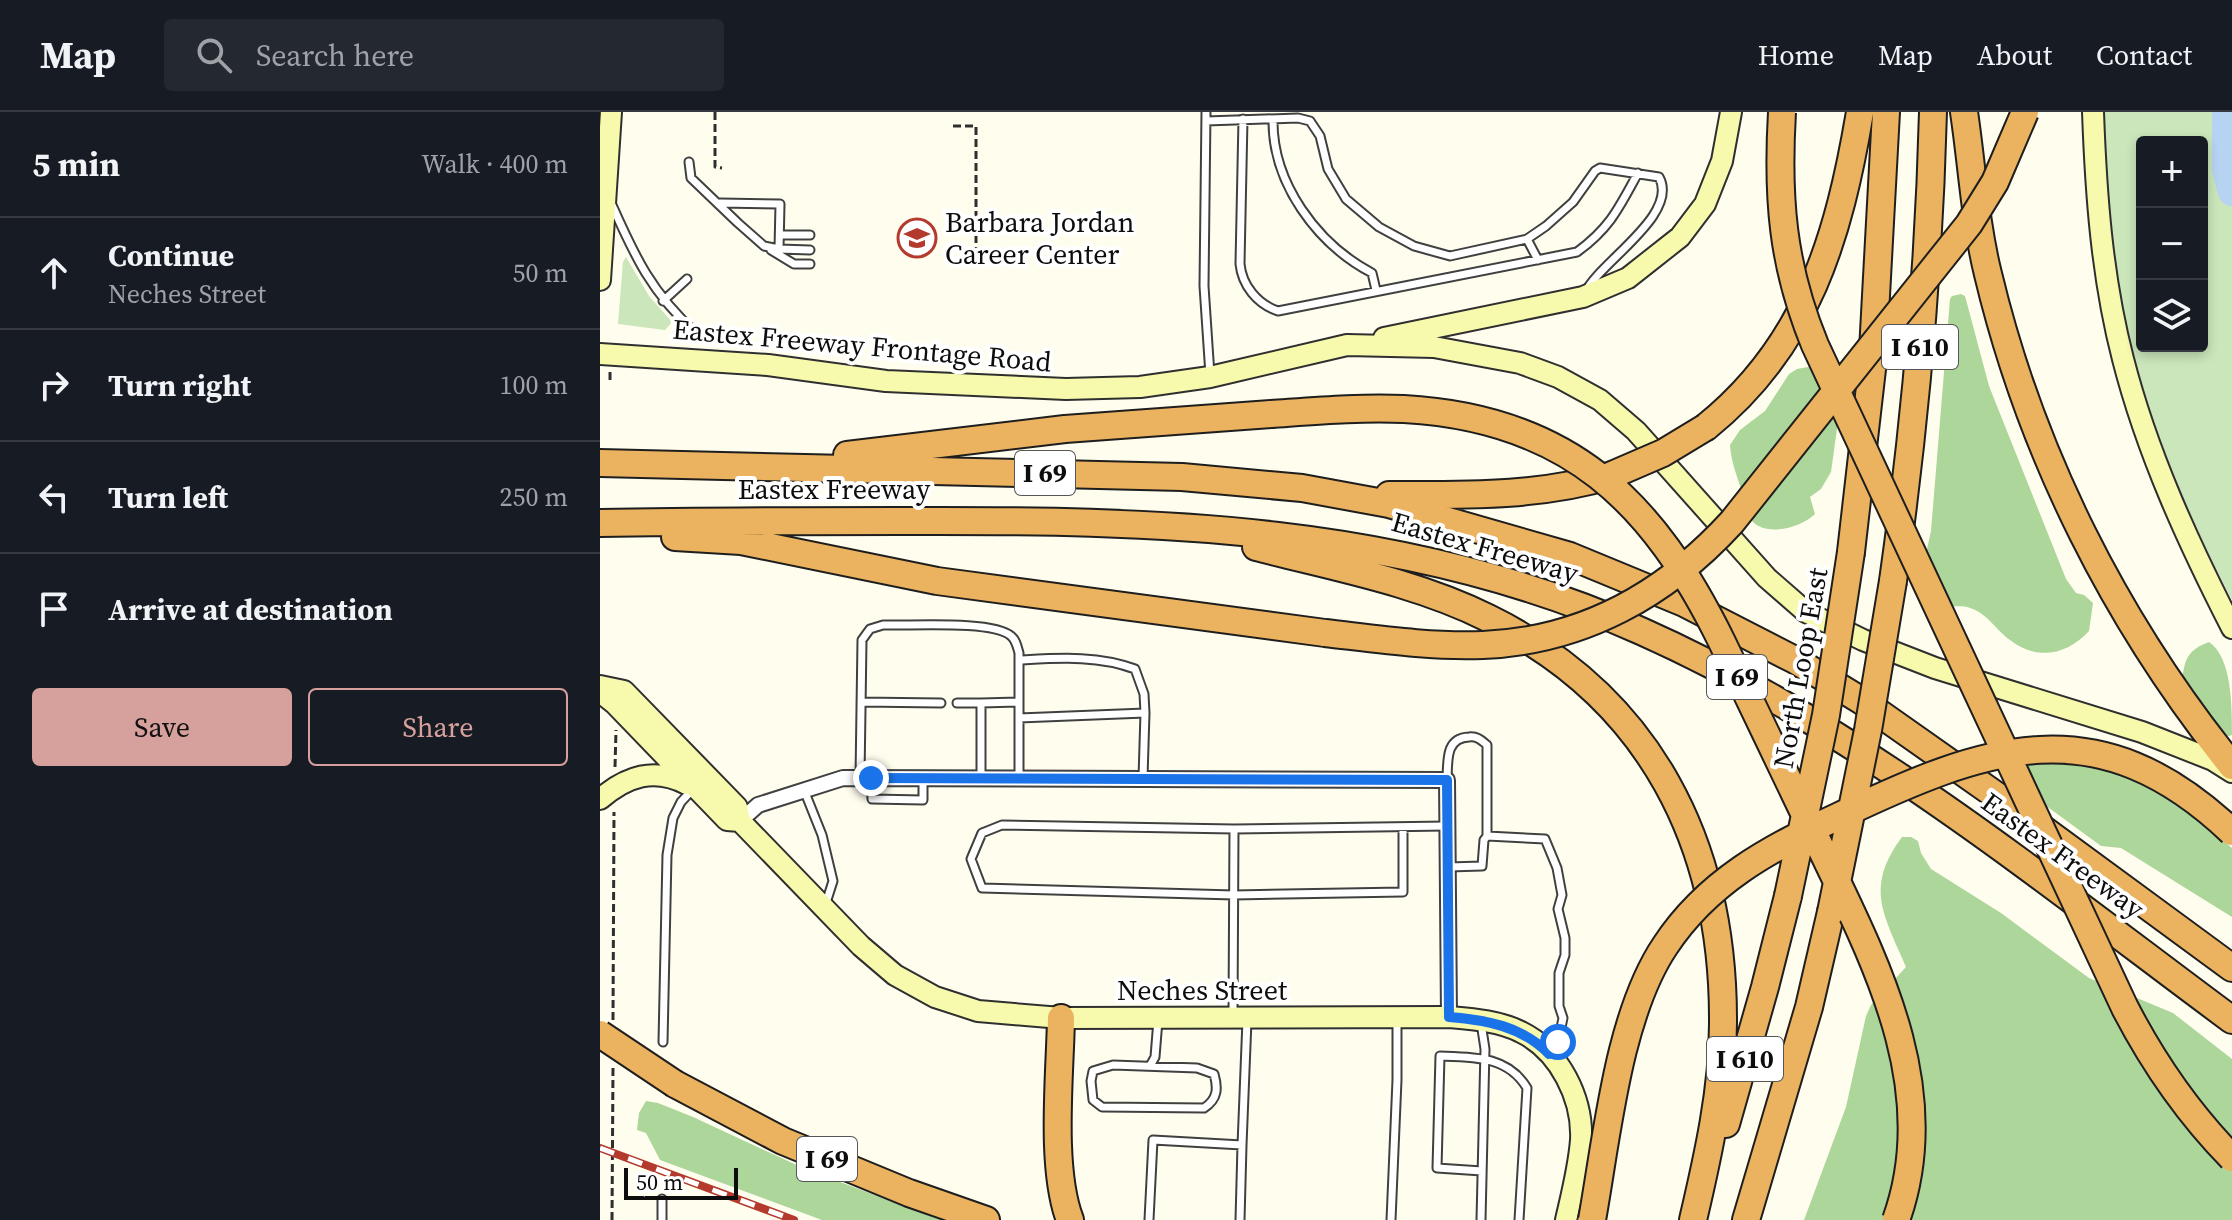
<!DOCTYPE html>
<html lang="en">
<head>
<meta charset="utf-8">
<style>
  :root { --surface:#171b24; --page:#242831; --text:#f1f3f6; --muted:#9ea1a6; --line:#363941; --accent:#d6a09c }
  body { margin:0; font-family:"Source Serif 4",serif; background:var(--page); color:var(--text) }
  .controls { position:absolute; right:24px; top:24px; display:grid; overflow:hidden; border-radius:8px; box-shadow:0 4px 12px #0003 }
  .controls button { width:72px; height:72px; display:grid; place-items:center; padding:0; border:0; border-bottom:2px solid var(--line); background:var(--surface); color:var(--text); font:40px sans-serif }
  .scale { position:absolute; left:24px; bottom:20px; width:114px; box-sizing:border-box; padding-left:8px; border:4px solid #0d0d0d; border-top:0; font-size:22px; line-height:28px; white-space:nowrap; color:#0d0d0d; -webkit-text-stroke:6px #fff; paint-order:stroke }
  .stop { position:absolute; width:24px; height:24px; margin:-18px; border:6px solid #1a73e8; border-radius:50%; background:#fff }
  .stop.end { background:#1a73e8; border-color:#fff; box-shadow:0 2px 8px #0008 }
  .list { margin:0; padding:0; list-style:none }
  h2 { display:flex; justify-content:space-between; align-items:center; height:104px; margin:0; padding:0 32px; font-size:34px }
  h2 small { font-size:26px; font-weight:400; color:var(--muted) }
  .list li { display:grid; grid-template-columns:52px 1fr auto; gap:24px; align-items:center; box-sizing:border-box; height:112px; padding:0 32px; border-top:2px solid var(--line) }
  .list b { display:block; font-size:30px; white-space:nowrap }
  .list p { margin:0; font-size:26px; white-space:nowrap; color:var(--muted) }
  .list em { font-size:26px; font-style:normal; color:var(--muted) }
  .actions { display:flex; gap:16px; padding:24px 32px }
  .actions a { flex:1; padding:18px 0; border:2px solid var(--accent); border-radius:8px; text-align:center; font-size:28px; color:var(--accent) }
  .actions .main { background:var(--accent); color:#111 }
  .icon { flex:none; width:44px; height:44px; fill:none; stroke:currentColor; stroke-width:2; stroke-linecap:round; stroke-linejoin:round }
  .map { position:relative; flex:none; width:1632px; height:1108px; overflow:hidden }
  header { display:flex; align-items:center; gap:48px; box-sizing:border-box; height:112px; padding:0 40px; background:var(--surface); border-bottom:2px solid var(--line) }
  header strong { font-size:38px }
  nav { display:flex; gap:44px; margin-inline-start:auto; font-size:28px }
  .search { width:560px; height:72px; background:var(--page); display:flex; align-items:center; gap:20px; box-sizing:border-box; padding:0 28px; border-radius:8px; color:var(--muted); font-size:30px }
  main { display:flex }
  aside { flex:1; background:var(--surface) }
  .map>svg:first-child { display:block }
  .green { fill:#cae6ba; fill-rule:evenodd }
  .forest { fill:#add69a }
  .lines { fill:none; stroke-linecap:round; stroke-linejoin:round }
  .river { stroke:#b6d3f2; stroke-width:28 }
  .service-casing { stroke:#404040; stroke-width:11 }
  .minor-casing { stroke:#404040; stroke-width:18 }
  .secondary-casing { stroke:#2f2f2f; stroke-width:24 }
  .motorway-casing { stroke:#1e1e1e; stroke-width:30 }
  .path { stroke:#2f2f2f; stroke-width:3; stroke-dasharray:8 4; stroke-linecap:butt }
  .service { stroke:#fff; stroke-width:7 }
  .minor { stroke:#fff; stroke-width:14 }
  .secondary { stroke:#f7faad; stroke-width:20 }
  .motorway { stroke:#ebb25f; stroke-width:26 }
  .rail-casing { stroke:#b43a2e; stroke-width:8 }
  .rail { stroke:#fff; stroke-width:5; stroke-dasharray:15; stroke-linecap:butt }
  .motorway-bridge-casing { stroke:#1e1e1e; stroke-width:30; stroke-linecap:butt }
  .motorway-bridge { stroke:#ebb25f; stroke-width:26 }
  .route { stroke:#1a73e8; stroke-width:10 }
  .labels { text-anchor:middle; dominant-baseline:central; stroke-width:8; stroke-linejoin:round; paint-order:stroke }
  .shield { fill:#fff; stroke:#565656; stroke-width:2 }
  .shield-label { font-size:26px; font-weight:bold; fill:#0d0d0d }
  .poi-label { font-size:28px; fill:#0d0d0d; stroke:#fff; text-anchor:start }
  .street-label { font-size:28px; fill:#0d0d0d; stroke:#fff }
</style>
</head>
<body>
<header>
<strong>Map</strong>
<div class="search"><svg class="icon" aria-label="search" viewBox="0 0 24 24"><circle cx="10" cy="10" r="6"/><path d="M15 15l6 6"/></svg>Search here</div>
<nav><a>Home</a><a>Map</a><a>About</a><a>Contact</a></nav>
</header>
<main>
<aside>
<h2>5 min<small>Walk · 400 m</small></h2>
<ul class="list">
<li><svg class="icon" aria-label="ahead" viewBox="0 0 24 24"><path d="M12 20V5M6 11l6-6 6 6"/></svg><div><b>Continue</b><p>Neches Street</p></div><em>50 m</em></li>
<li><svg class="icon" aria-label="right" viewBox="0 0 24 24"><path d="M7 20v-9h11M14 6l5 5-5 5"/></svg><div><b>Turn right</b></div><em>100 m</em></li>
<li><svg class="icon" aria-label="left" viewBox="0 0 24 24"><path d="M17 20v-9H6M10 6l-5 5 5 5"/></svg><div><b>Turn left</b></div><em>250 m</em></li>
<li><svg class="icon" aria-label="arrive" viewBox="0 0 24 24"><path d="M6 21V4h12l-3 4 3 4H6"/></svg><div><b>Arrive at destination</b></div></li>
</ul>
<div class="actions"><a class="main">Save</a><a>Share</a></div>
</aside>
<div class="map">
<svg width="1632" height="1108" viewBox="0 0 1632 1108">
  <rect width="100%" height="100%" fill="#fefdee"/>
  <!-- green -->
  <path class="green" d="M 1504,0 L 1632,0 L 1632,488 C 1581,390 1536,286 1519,176 C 1509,117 1507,59 1504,0 ZM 1542,30 L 1602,30 L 1602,234 L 1542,234 Z
    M 26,145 L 49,184 L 72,210 L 65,218 L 18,212 L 23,150 Z"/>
  <!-- forest -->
  <path class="forest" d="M 1361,182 L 1365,184 L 1389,274 L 1466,467 L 1476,481 L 1484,483 L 1493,491 L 1489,519 C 1467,543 1437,549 1410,528 C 1397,519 1386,500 1370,496 C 1363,493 1353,495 1345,494 L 1325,446 L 1331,419 L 1350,187 L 1352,184 Z
    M 1208,255 L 1215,256 L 1239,302 L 1231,360 L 1221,377 L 1210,385 L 1215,402 C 1201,416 1162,427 1149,405 C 1146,400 1145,392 1144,387 C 1139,368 1131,352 1130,333 L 1140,318 L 1165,299 L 1189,262 L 1197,257 Z
    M 1609,530 C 1632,546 1632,593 1632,623 L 1622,626 L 1582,568 C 1585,546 1588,538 1609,530 Z
    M 1432,650 C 1446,650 1461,649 1476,651 C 1538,656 1587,697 1632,736 L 1632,805 L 1521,736 L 1501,734 L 1396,657 Z
    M 1302,725 L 1311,725 L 1318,729 L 1321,741 L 1331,757 L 1401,801 L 1489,866 L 1573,901 L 1632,947 L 1632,1108 L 1204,1108 L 1246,995 L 1266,904 L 1271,893 L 1306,855 C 1284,803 1264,776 1302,725 Z
    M 46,989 L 58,991 L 93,1005 L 203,1056 L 341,1108 L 222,1108 L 60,1048 L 46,1021 L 37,1018 L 39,1001 Z"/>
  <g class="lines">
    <!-- river -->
    <path class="river" d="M 1626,0 L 1626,58 L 1632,80"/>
    <!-- service casing -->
    <g class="service-casing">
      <path id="service" d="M 606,0 L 604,174 L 610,263
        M 643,7 L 640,152 C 642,173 657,192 678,199 L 977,140 C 1010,116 1019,96 1038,61
        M 673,7 C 672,71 717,132 772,161 L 776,178
        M 606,9 L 698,6 L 710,9 L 720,24 L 728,57 L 746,87 L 779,115 L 814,134 L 850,144 L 927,127 L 946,114 L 973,90 L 995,59 L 1000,56 L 1059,65 C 1080,103 998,151 985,181
        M 89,50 L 91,66 L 138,111 L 164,134 L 179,137 L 180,92 L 120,91
        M 12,93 C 35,145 52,181 95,220
        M 180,123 L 210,123
        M 927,127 L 938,148
        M 179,137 L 210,138
        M 171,138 L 194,152 L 210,152
        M 63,189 L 87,167
        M 419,548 C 459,546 498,543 535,557 L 544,582 L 545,601
        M 261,590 L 341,591
        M 357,591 L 381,591
        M 419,606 L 545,601 L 543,666
        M 260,666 L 262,528 L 270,517 L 283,513 C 310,514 393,508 411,524 C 416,528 417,534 419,541 L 419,666
        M 271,666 L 272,687 L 323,688 L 323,666
        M 381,666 L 381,591 L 419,590
        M 847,668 C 848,649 845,626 869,625 C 877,624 881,628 887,633 L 887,724
        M 204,678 L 222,723 L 233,769 L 225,794
        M 634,717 L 402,713 L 382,721 L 371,747 L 382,776 L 634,783 L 803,780 L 803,715
        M 848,755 L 882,754 L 884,728 L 887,724 L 945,727 L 957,756 L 962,783 L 958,797 L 965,826 L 965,843 L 959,861 L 959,894 L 963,906 L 958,930 L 950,940
        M 633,902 L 634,717 L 847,714
        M 63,930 L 67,743 L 73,706 L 81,690 L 94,676
        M 513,953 L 597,956 L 614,962 C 618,976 618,987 604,996 L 502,995 L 493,988 L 491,969 L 493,959 Z
        M 550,954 L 555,945 L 558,908
        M 882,1059 L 837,1056 L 840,944 C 874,945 908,944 927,976 L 919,1108
        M 62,1108 L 62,1087
        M 549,1108 L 553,1028 L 642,1033 L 647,908
        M 640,1108 L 642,1033
        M 791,1108 L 797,968 L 797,908
        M 881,1108 L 885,937 L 881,911"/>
    </g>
    <!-- minor casing -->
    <g class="minor-casing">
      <path id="minor" d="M 140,709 L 158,693 L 243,666 L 847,668 L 849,905"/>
    </g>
    <!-- secondary casing -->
    <g class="secondary-casing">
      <path id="secondary" d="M 1493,0 C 1496,83 1502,166 1523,247 C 1547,341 1588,430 1632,516
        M 0,168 L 11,0
        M 784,226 L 983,185 L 1028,166 L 1080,125 L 1105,92 L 1122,49 L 1131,0
        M 0,242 L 168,253 L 286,269 L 466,277 L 540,275 L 610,265 L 747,233 L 834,235 L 920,251 L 958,265 L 1000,288 L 1036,319 L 1167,466 L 1206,500 L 1263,528 L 1335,556 L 1542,620 L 1613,648 L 1632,660
        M 0,574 L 24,579 L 137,695 L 140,709 L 261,834 L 295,863 L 335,885 L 378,899 L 461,906 L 849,905 C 872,907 900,909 921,920 C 960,939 983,987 981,1028 C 979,1055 972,1082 966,1108
        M 0,580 L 15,592 L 127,708 L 140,709
        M 0,687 C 27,664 54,655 87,672"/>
    </g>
    <!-- motorway casing -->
    <g class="motorway-casing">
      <path id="motorway" d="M 1364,0 C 1372,53 1375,110 1388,162 C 1431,342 1516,510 1632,654
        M 1106,315 C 1208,233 1239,124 1260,0
        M 247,343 L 465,317 L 671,302
        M 0,351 L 582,365 L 702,376 L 789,392 L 970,444 L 1084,491 L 1195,548 L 1262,589 L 1414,696 L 1632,856
        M 789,383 C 863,383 940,385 1012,363
        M 0,411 C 101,409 201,409 301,409 C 555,408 805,413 1041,519 C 1257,615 1443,768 1632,908
        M 75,425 L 141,429 L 337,469 L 725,521
        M 656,435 C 733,455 816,470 888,506 C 1051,586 1124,733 1123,911 C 1123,977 1108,1044 1093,1108
        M 1251,440 L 1272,257 L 1286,0
        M 1293,469 C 1315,313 1329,157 1333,0
        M 461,906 C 460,963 450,1056 470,1108
        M 75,972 L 183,1029 L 309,1081 L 386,1108
        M 1126,1012 L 1165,875 L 1188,784
        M 1146,1108 L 1209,895 L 1231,800"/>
    </g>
    <!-- path -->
    <path class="path" d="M 115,0 L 115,55 L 122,56
      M 353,14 L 376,14 L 376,151
      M 10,268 L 10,260
      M 15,655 L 16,618
      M 13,908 L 14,700
      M 12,1108 L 13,956"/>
    <!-- service -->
    <use href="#service" class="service"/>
    <!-- minor -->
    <use href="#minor" class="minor"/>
    <!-- secondary -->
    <use href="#secondary" class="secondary"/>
    <!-- motorway -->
    <use href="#motorway" class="motorway"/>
    <!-- rail casing -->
    <g class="rail-casing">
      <path id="rail" d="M 0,1036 L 194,1108"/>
    </g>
    <!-- rail -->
    <use href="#rail" class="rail"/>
    <!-- motorway-bridge casing -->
    <g class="motorway-bridge-casing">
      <path id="motorway-bridge" d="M 1182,0 C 1177,85 1182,153 1215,233 L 1525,896 C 1554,952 1587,1000 1632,1046
        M 671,302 C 715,299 760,295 804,297 C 968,306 1053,389 1122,530 C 1154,596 1185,662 1217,728 C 1273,845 1344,975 1296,1108
        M 1012,363 L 1063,341 L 1106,315
        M 725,521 C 777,527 830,535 883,533 C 983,529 1066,482 1132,410 L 1369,112 L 1395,70 L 1425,0
        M 1188,784 L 1226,603 L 1251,440
        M 1231,800 L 1268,618 L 1293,469
        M 0,922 L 75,972
        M 992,1108 C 1007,1025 1018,904 1065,834 C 1107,770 1170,736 1237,705 C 1386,634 1497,592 1632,720"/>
    </g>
    <!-- motorway-bridge -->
    <use href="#motorway-bridge" class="motorway-bridge"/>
  </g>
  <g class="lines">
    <!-- route -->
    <path class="route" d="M 271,666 L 847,668 L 849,905 C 886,908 922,914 949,942 L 958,930"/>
  </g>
  <!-- icons -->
  <defs>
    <g id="school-ring" transform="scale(2)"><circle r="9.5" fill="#fff" stroke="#b43a2e" stroke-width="1.5"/><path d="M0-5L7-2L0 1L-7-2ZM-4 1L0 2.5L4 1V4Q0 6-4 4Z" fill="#b43a2e"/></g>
  </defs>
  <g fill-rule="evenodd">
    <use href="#school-ring" x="317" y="126"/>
  </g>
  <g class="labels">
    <!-- shield labels -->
    <g class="shield">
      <rect x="1282" y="213" width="76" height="44" rx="6"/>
      <rect x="415" y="339" width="60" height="44" rx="6"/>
      <rect x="1107" y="543" width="60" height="44" rx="6"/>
      <rect x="1107" y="925" width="76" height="44" rx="6"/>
      <rect x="197" y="1025" width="60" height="44" rx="6"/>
    </g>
    <g class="shield-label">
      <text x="1320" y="235">I 610</text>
      <text x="445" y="361">I 69</text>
      <text x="1137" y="565">I 69</text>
      <text x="1145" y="947">I 610</text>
      <text x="227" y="1047">I 69</text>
    </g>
    <!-- poi labels -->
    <g class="poi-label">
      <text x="345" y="110">Barbara Jordan<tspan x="345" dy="32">Career Center</tspan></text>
    </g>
    <!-- street labels -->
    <g class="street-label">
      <text transform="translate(262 233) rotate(5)">Eastex Freeway Frontage Road</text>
      <text x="234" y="377">Eastex Freeway</text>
      <text transform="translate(885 435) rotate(16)">Eastex Freeway</text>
      <text transform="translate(1200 556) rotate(-80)">North Loop East</text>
      <text transform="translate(1463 743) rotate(36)">Eastex Freeway</text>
      <text x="602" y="878">Neches Street</text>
    </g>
  </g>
</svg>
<div class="controls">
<button>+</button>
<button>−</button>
<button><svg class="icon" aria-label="layers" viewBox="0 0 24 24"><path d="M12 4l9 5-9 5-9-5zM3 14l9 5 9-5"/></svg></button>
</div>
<div class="scale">50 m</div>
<div class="stop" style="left:958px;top:930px"></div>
<div class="stop end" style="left:271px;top:666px"></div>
</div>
</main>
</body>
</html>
